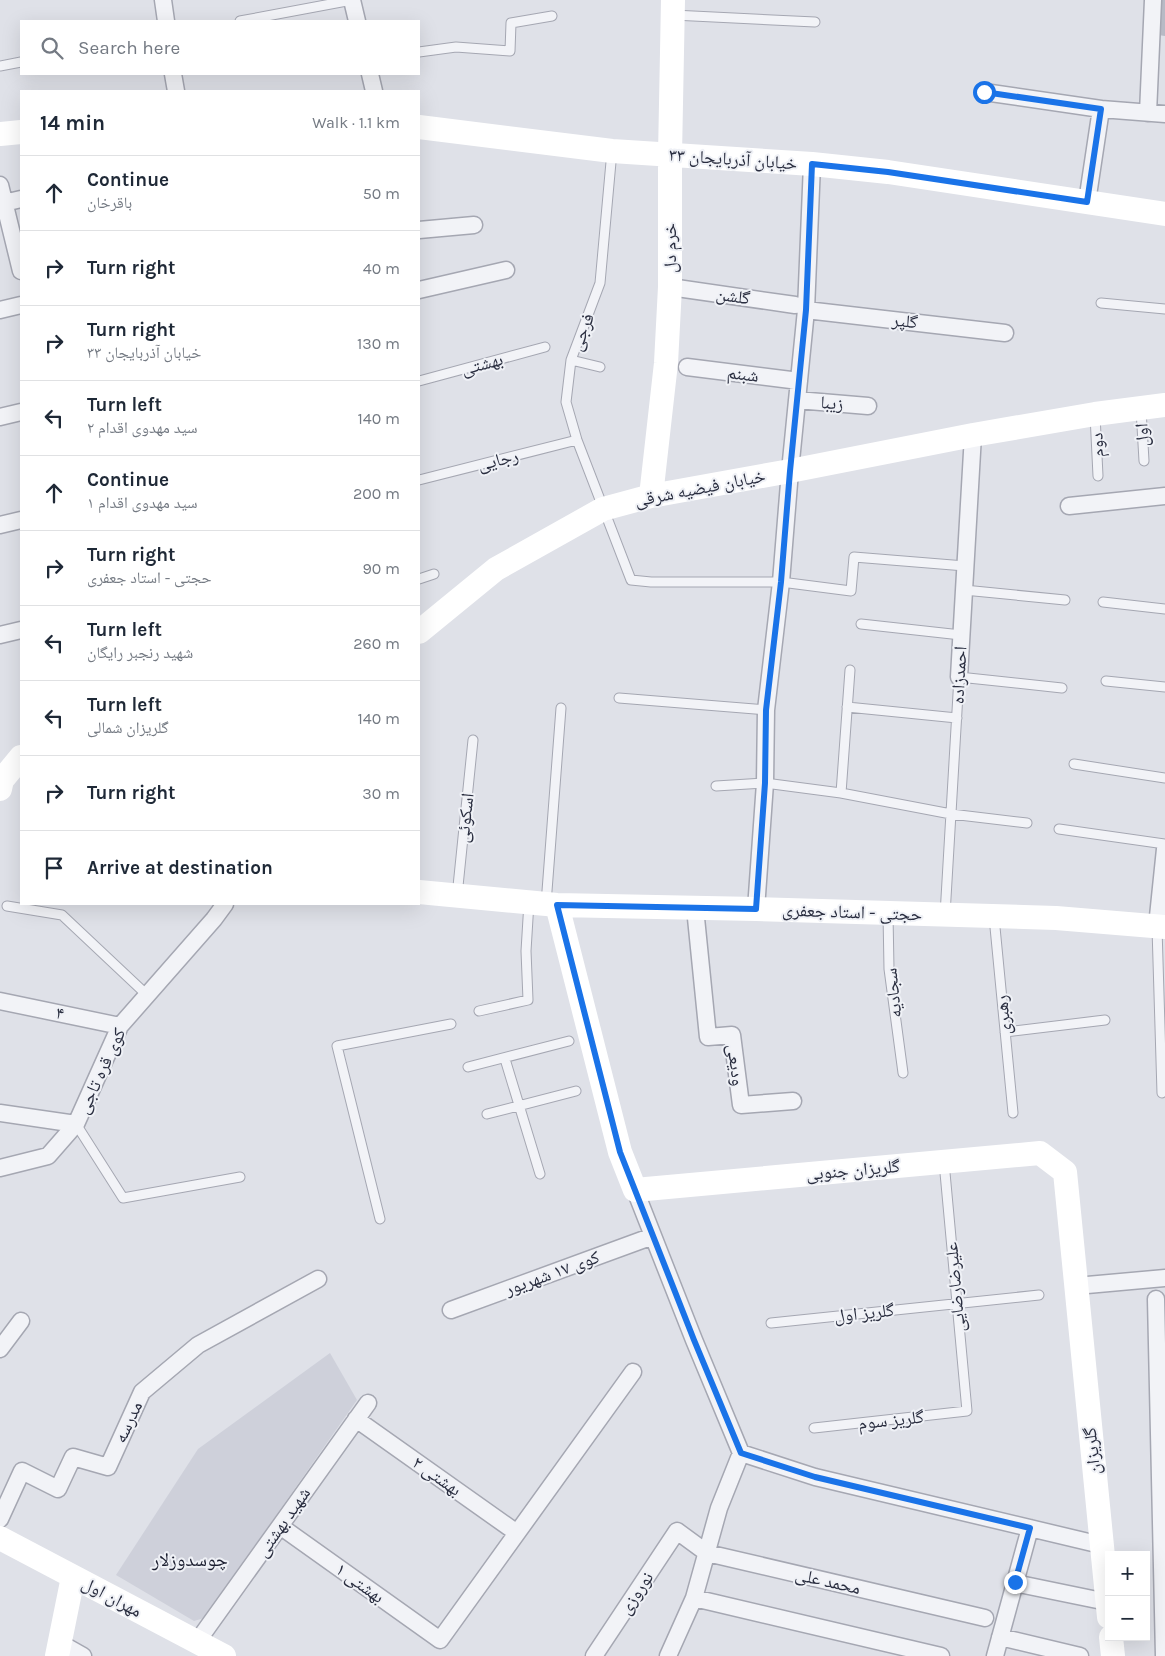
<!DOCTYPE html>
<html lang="en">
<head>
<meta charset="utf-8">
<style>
  :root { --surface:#fff; --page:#f2f2f3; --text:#1f2937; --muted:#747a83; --line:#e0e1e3 }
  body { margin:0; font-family:Karla,"Noto Naskh Arabic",sans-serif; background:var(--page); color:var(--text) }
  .controls { position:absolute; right:15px; bottom:15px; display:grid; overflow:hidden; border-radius:0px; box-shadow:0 5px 20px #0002 }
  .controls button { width:45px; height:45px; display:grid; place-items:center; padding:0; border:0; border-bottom:1px solid var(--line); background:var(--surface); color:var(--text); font:25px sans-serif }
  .stop { position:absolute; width:15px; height:15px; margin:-11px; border:4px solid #1a73e8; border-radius:50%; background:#fff }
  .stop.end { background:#1a73e8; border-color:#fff; box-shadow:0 1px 5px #0008 }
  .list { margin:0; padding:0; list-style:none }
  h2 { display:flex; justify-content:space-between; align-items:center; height:65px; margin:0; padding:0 20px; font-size:21px }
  h2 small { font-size:16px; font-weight:400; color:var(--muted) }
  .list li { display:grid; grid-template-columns:32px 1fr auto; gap:15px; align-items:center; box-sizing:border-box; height:75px; padding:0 20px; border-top:1px solid var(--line) }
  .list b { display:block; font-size:19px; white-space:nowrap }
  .list p { margin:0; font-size:16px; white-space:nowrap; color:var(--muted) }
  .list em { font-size:16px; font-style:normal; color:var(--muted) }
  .icon { flex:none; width:28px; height:28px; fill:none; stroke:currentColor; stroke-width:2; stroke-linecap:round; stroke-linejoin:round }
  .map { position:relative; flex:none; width:1165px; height:1656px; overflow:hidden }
  .search { position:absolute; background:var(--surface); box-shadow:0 5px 20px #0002; left:20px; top:20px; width:400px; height:55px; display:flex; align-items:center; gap:12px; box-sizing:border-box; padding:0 18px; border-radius:0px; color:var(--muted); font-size:19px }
  .panel { position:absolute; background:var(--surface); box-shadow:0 5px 20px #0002; left:20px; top:90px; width:400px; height:815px; border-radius:0px }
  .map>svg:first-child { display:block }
  .built { fill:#ced0da }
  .building { fill:#b7bac5 }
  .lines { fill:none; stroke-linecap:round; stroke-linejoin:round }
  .lane-casing { stroke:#a5a7b2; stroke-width:11 }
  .street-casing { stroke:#a5a7b2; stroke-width:19 }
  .lane { stroke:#f2f3f7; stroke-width:9 }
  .street { stroke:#f2f3f7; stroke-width:16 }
  .secondary { stroke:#fff; stroke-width:24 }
  .route { stroke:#1a73e8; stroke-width:6 }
  .labels { text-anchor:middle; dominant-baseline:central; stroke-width:4; stroke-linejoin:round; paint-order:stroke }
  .street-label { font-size:18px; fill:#292d3f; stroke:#eff1f6 }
  .neighbourhood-label { font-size:19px; fill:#1b1e30; stroke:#eff1f6 }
</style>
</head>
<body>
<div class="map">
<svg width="1165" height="1656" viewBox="0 0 1165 1656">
  <rect width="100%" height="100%" fill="#dfe1e8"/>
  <!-- built -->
  <path class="built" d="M 330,1353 L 357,1400 L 204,1618 L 194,1621 L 116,1575 L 198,1449 Z"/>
  <!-- building -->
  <path class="building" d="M 1159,0 L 1165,0 L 1165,36 L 1158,35 Z"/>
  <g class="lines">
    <!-- lane casing -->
    <g class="lane-casing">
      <path id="lane" d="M 673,15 L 815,22
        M 240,21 L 352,0
        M 419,52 L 456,47 L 510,51 L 511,23 L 552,16
        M 0,66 L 21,62
        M 612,151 L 600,283 L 571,360 L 566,402 L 577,440 L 631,580 L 651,582 L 781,582 L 851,591 L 854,557 L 965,566
        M 1101,303 L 1165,309
        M 571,360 L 600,367
        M 419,381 L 545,347
        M 1141,409 L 1144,461
        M 1095,415 L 1098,476
        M 419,480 L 577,440
        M 419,579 L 434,574
        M 964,590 L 1065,600
        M 1103,602 L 1165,609
        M 861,624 L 961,635
        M 1106,681 L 1165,687
        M 619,698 L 766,710
        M 847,707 L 957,718
        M 1074,764 L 1165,778
        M 716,786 L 765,783 L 841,793 L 850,670
        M 841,793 L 951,814 L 1027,823
        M 1059,829 L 1165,844
        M 457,896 L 473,740
        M 546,904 L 561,708
        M 7,906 L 62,915 L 147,995
        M 888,914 L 889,969 L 903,1073
        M 945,915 L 959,677 L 1062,688
        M 994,917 L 1013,1113
        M 1157,928 L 1162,1093
        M 479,1011 L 528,1000 L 526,951 L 529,902
        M 1005,1032 L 1105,1020
        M 505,1059 L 540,1174
        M 468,1067 L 569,1041
        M 487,1114 L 576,1091
        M 76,1124 L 123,1198 L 240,1177
        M 380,1219 L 337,1046 L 451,1024
        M 771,1323 L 1039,1295
        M 814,1428 L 967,1411 L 944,1162"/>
    </g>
    <!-- street casing -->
    <g class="street-casing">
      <path id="street" d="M 163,0 L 166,21
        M 352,0 L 357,21
        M 173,74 L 176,91
        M 370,74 L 374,91
        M 984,92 L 1101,109 L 1165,114
        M 1148,113 L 1153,0
        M 0,185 L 21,271
        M 1087,202 L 1101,109
        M 0,204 L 21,199
        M 419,230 L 474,225
        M 670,287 L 795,305
        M 419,290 L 506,270
        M 0,310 L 21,305
        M 806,310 L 1005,333
        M 687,367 L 799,381
        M 797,400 L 868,406
        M 0,417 L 21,412
        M 1069,506 L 1165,496
        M 0,525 L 21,520
        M 0,635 L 21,630
        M 959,677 L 973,435
        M 695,908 L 708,1037 L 732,1035 L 741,1105 L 793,1101
        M 756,909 L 765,783 L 766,710 L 781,582 L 790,471 L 806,310 L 812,164
        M 1157,926 L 1165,849
        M 0,1001 L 120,1026
        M 0,1113 L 76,1124
        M 0,1168 L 48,1156 L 76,1124 L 120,1026 L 214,919 L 225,904
        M 635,1190 L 694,1340 L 741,1453
        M 1076,1286 L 1165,1278
        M 1156,1299 L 1164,1656
        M 451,1310 L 653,1236
        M 0,1349 L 21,1321
        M 356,1419 L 517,1533
        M 741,1453 L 815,1477 L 1101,1545
        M 0,1519 L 22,1471 L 58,1489 L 73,1457 L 108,1467 L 142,1392 L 198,1345 L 318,1279
        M 280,1526 L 440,1640 L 633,1372
        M 1015,1583 L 1107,1602
        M 694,1598 L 941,1656
        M 1000,1637 L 1080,1656
        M 197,1642 L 368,1403
        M 60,1643 L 83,1656
        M 594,1656 L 677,1531 L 707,1553 L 985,1618
        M 668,1656 L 694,1598 L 719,1508 L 741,1453
        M 995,1656 L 1030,1528"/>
    </g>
    <!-- lane -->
    <use href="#lane" class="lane"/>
    <!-- street -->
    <use href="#street" class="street"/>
    <!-- secondary -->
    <path class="secondary" d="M 419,127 L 612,151 L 812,164 L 888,172 L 1165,214
      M 0,134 L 21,132
      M 651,496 L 666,363 L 670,287 L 670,155 L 673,0
      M 419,632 L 496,569 L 603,509 L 651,496 L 790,471 L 973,435 L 1095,414 L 1165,405
      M 0,789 L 2,780 L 21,757
      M 419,892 L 557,905 L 756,909 L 1056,918 L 1165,927
      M 557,905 L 620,1152 L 635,1190 L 1040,1153 L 1065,1172 L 1109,1617
      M 0,1538 L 224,1656
      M 1111,1637 L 1113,1656
      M 57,1656 L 73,1577"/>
  </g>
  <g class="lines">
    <!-- route -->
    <path class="route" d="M 984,92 L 1101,109 L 1087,202 L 888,172 L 812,164 L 806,310 L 790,471 L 781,582 L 766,710 L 765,783 L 756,909 L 557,905 L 620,1152 L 694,1340 L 741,1453 L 815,1477 L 1030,1528 L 1015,1582"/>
  </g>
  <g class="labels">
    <!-- street labels -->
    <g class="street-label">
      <text transform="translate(733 159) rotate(4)">خیابان آذربایجان ۳۳</text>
      <text transform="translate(670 248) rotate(-90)">خرم دل</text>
      <text transform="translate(733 296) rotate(8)">گلشن</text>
      <text transform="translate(905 321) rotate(7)">گلپر</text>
      <text transform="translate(582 332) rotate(-69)">فرجی</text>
      <text transform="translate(482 364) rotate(-15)">بهشتی</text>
      <text transform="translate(743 374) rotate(7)">شبنم</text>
      <text transform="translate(832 403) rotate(5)">زیبا</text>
      <text transform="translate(1142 435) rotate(-93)">اول</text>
      <text transform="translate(1097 445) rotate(-93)">دوم</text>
      <text transform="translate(498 460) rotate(-14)">رجایی</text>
      <text transform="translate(700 488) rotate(-11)">خیابان فیضیه شرقی</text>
      <text transform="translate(959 675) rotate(-87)">احمدزاده</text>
      <text transform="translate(465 818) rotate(-84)">اسکوئی</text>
      <text transform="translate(852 912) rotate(2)">حجتی - استاد جعفری</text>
      <text transform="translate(893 993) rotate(-96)">سجادیه</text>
      <text transform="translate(60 1013) rotate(12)">۴</text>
      <text transform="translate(1003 1015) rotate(-96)">رهبری</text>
      <text transform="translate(736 1065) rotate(83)">ودیعی</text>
      <text transform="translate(101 1071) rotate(-65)">کوی قره تاجی</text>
      <text transform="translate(853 1170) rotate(-5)">گلریزان جنوبی</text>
      <text transform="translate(552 1273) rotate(-20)">کوی ۱۷ شهریور</text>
      <text transform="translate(955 1287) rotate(-95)">علیرضارضایی</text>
      <text transform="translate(864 1313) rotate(-6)">گلریز اول</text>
      <text transform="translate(891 1420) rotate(-6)">گلریز سوم</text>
      <text transform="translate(128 1422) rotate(-65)">مدرسه</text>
      <text transform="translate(1092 1451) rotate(-96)">گلریزان</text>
      <text transform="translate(437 1476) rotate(35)">بهشتی ۲</text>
      <text transform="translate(283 1522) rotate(-55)">شهید بهشتی</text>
      <text transform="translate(828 1581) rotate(13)">محمد علی</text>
      <text transform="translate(360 1583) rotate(36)">بهشتی ۱</text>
      <text transform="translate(636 1593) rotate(-56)">نوروزی</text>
      <text transform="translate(112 1597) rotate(28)">مهران اول</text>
    </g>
    <!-- neighbourhood labels -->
    <g class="neighbourhood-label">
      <text x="190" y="1560">چوسدوزلار</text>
    </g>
  </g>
</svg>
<div class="controls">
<button>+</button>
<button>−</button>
</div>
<div class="stop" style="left:984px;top:92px"></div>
<div class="stop end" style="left:1015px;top:1582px"></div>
<div class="search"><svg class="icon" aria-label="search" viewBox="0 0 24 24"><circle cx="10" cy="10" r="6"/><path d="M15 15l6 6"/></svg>Search here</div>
<section class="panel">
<h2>14 min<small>Walk · 1.1 km</small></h2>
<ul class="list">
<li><svg class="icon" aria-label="ahead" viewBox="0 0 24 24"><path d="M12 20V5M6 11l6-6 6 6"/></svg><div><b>Continue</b><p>باقرخان</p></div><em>50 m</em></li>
<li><svg class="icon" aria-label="right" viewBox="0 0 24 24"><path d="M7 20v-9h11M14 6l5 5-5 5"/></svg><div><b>Turn right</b></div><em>40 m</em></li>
<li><svg class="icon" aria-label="right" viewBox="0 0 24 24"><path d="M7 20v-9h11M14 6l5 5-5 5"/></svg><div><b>Turn right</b><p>خیابان آذربایجان ۳۳</p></div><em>130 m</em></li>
<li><svg class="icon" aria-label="left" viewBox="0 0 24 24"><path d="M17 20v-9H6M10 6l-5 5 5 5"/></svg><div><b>Turn left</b><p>سید مهدوی اقدام ۲</p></div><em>140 m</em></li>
<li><svg class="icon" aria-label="ahead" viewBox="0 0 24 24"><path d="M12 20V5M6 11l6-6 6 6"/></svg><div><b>Continue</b><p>سید مهدوی اقدام ۱</p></div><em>200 m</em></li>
<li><svg class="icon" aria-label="right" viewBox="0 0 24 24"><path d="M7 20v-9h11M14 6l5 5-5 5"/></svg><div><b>Turn right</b><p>حجتی - استاد جعفری</p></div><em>90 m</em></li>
<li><svg class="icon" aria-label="left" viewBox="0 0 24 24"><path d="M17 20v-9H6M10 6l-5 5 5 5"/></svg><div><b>Turn left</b><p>شهید رنجبر رایگان</p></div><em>260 m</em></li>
<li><svg class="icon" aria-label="left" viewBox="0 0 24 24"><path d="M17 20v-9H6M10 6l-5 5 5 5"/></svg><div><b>Turn left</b><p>گلریزان شمالی</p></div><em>140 m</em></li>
<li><svg class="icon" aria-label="right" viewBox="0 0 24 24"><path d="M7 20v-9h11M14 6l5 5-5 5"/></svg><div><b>Turn right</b></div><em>30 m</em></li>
<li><svg class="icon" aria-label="arrive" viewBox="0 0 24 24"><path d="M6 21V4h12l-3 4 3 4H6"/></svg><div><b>Arrive at destination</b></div></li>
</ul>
</section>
</div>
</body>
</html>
